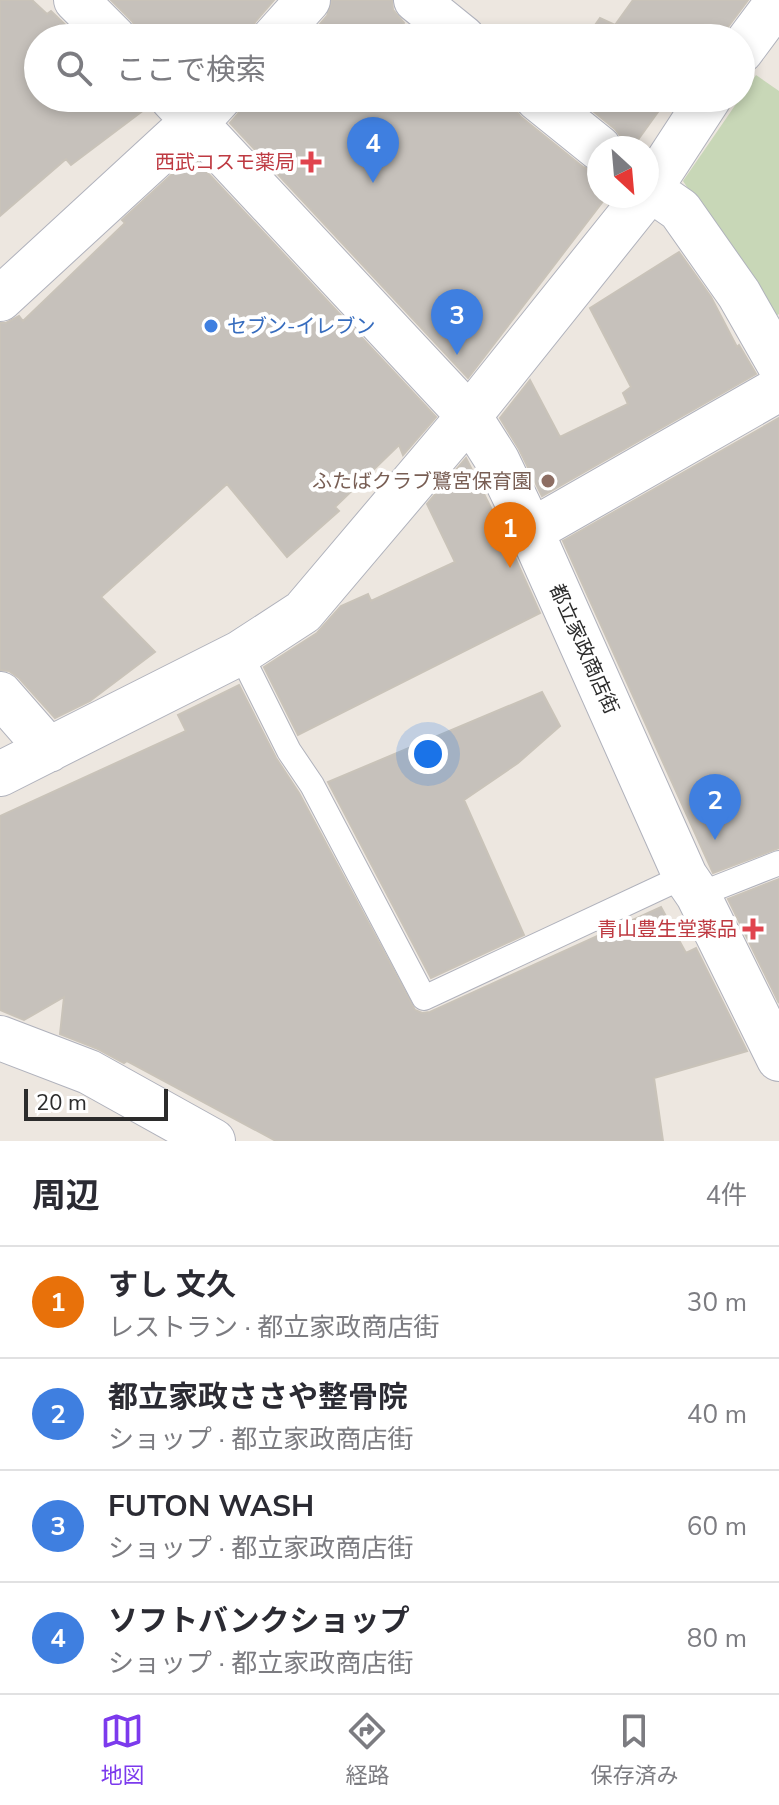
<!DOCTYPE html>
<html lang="ja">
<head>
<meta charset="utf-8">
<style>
  :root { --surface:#fff; --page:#f2f2f3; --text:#2b2b33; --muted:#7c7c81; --line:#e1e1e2; --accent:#7c3aed }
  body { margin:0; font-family:"Nunito Sans","Noto Sans JP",sans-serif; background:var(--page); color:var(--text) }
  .compass { position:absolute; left:587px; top:136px; width:72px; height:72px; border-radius:50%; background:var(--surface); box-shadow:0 4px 12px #0003; rotate:154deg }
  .scale { position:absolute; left:24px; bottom:20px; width:144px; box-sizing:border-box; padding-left:8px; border:4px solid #2c2c2c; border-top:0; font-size:22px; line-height:28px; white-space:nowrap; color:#2c2c2c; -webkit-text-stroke:6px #fff; paint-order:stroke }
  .you { position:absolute; left:428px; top:754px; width:28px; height:28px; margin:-20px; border:6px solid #fff; border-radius:50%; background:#1a73e8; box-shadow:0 0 0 12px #1a73e833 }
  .badge { display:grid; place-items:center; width:52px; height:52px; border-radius:50%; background:var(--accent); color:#fff; font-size:26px; font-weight:700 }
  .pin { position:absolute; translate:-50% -66px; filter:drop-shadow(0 2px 4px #0008) }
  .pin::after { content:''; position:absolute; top:42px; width:28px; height:24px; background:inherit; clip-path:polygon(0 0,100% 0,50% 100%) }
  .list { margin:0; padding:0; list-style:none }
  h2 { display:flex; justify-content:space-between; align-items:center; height:104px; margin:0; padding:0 32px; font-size:34px }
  h2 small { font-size:26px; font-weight:400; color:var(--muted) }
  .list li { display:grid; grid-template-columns:52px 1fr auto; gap:24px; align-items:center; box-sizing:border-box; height:112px; padding:0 32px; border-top:2px solid var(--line) }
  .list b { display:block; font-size:30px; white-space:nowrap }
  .list p { margin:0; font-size:26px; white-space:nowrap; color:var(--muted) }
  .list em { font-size:26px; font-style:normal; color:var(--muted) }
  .icon { flex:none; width:44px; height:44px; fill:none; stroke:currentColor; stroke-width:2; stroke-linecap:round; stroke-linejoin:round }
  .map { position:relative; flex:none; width:779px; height:1141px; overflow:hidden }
  .search { position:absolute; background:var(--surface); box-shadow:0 4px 12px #0003; left:24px; right:24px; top:24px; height:88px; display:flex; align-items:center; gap:20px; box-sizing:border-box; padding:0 28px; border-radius:44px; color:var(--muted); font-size:30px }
  .sheet { height:552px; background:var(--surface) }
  nav { display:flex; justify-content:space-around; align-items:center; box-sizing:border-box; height:112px; border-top:2px solid var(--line); background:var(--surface); font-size:22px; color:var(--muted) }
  nav a { display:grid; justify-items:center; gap:4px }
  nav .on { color:var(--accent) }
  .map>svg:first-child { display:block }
  .cemetery { fill:#c8d7b7 }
  .building { fill:#c6c1bb; stroke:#c9c3b9; stroke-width:2 }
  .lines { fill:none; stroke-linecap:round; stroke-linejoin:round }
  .lane-casing { stroke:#b0b2bc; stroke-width:26 }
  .street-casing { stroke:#b0b2bc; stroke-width:46 }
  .lane { stroke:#fff; stroke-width:24 }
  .street { stroke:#fff; stroke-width:44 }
  .health-dot { fill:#e0444e; stroke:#fff; stroke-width:3 }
  .shop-dot { fill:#3f7fe0; stroke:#fff; stroke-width:3 }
  .education-dot { fill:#8d6e63; stroke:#fff; stroke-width:3 }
  .labels { text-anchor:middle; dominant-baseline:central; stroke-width:8; stroke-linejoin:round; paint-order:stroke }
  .health-label { font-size:20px; fill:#be3a42; stroke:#fff; text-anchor:end }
  .shop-label { font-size:20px; fill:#366cbe; stroke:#fff; text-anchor:start }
  .education-label { font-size:20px; fill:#785e54; stroke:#fff; text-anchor:end }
  .street-label { font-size:20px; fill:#2c2c2c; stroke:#fff }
</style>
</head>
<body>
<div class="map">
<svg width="779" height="1141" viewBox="0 0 779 1141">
  <rect width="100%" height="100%" fill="#ede7e0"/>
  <!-- cemetery -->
  <path class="cemetery" d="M 756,75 L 779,91 L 779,314 L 773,318 L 683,181 Z"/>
  <!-- building -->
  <path class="building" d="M 0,0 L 32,0 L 47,14 L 51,11 L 79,38 L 38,38 L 38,98 L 135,98 L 145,109 L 71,165 L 66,159 L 0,216 Z
    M 111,0 L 274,0 L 255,22 L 250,38 L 138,38 L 138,31 L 132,21 Z
    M 332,0 L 392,0 L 393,10 L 404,23 L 396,38 L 308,38 L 327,16 Z
    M 633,0 L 748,0 L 722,35 L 716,31 L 711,38 L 586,38 L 600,18 L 615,25 Z
    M 243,98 L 513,98 L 514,108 L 521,117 L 583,167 L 599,172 L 597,196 L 607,196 L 468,378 L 230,123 L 238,114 Z
    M 577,98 L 668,98 L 632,148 L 623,148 L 622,138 L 615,129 Z
    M 192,156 L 436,417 L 403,455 L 399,445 L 335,507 L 339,511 L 287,557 L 227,484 L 101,597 L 155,652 L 90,701 L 55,718 L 19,678 L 9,671 L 0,670 L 0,323 L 6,323 L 19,316 L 23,321 L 125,223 L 122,220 Z
    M 679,252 L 711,297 L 737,347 L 739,345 L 756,374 L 542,496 L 519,449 L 500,418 L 530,380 L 560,437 L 628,404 L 623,393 L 631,387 L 590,308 Z
    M 779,418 L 779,848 L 713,873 L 563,541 Z
    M 466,458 L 508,542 L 540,613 L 298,735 L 264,667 L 317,633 L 341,606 L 368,594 L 371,601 L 455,562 L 427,504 Z
    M 239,685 L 276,758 L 299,793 L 415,1010 L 422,1013 L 430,1012 L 661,907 L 686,953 L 696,948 L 747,1051 L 654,1078 L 663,1141 L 276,1141 L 127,1061 L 124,1063 L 98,1049 L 60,1034 L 64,997 L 24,1020 L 0,1010 L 0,816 L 186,731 L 178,715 Z
    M 542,692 L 560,726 L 518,763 L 464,800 L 524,935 L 431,978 L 328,782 Z
    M 779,879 L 779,1003 L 728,899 Z"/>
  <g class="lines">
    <!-- lane casing -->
    <g class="lane-casing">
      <path id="lane" d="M 240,653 L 289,751 L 312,785 L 424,998 L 685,876
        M 698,895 L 779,863"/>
    </g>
    <!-- street casing -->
    <g class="street-casing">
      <path id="street" d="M 76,0 L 114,38
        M 416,0 L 463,38
        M 274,38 L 308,0
        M 741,51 L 779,0
        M 172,98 L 469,416 L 497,460 L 531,531 L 685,876 L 698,895 L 779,1059
        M 537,98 L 599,148
        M 647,187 L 680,210 L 739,294 L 779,364
        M 647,193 L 709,98
        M 0,299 L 175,138 L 196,123 L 219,98
        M 531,531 L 779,389
        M 0,694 L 49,750
        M 0,774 L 240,653 L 303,612 L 469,416 L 645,196
        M 0,1038 L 89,1072 L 213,1141"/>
    </g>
    <!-- lane -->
    <use href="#lane" class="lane"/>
    <!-- street -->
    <use href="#street" class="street"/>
  </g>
  <!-- markers -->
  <g class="health-dot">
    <path d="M307 150h8v8h8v8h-8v8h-8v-8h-8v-8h8z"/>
    <path d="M749 917h8v8h8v8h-8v8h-8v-8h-8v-8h8z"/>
  </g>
  <circle class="shop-dot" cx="211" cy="326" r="8"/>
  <circle class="education-dot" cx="548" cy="481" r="8"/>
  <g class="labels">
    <!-- health labels -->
    <g class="health-label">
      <text x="295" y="162">西武コスモ薬局</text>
      <text x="737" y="929">青山豊生堂薬品</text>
    </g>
    <!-- shop labels -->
    <g class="shop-label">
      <text x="227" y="326">セブン-イレブン</text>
    </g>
    <!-- education labels -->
    <g class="education-label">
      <text x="532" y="481">ふたばクラブ鷺宮保育園</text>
    </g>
    <!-- street labels -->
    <g class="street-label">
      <text transform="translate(584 649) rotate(66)">都立家政商店街</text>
    </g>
  </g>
</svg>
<svg class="compass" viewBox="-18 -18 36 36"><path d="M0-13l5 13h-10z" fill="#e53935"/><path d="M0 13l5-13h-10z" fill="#7c7c81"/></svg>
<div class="scale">20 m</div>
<div class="you"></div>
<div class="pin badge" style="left:510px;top:568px;background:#e8710a">1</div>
<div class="pin badge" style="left:715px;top:840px;background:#3f7fe0">2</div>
<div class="pin badge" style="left:457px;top:355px;background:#3f7fe0">3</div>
<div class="pin badge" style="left:373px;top:183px;background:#3f7fe0">4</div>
<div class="search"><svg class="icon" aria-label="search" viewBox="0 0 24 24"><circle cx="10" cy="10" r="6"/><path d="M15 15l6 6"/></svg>ここで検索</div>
</div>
<section class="sheet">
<h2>周辺<small>4件</small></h2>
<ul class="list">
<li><span class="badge" style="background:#e8710a">1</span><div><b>すし 文久</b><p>レストラン · 都立家政商店街</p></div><em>30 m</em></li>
<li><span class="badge" style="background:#3f7fe0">2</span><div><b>都立家政ささや整骨院</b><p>ショップ · 都立家政商店街</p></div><em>40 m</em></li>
<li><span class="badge" style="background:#3f7fe0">3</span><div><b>FUTON WASH</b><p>ショップ · 都立家政商店街</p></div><em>60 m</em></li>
<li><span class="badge" style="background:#3f7fe0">4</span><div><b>ソフトバンクショップ</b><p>ショップ · 都立家政商店街</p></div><em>80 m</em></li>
</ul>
</section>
<nav>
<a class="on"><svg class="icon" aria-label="map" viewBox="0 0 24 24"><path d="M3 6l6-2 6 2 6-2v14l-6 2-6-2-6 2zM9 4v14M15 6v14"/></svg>地図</a>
<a><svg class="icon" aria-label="directions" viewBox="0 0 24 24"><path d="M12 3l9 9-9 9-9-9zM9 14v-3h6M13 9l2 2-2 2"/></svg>経路</a>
<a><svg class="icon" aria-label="saved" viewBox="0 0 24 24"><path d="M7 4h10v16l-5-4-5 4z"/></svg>保存済み</a>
</nav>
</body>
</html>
